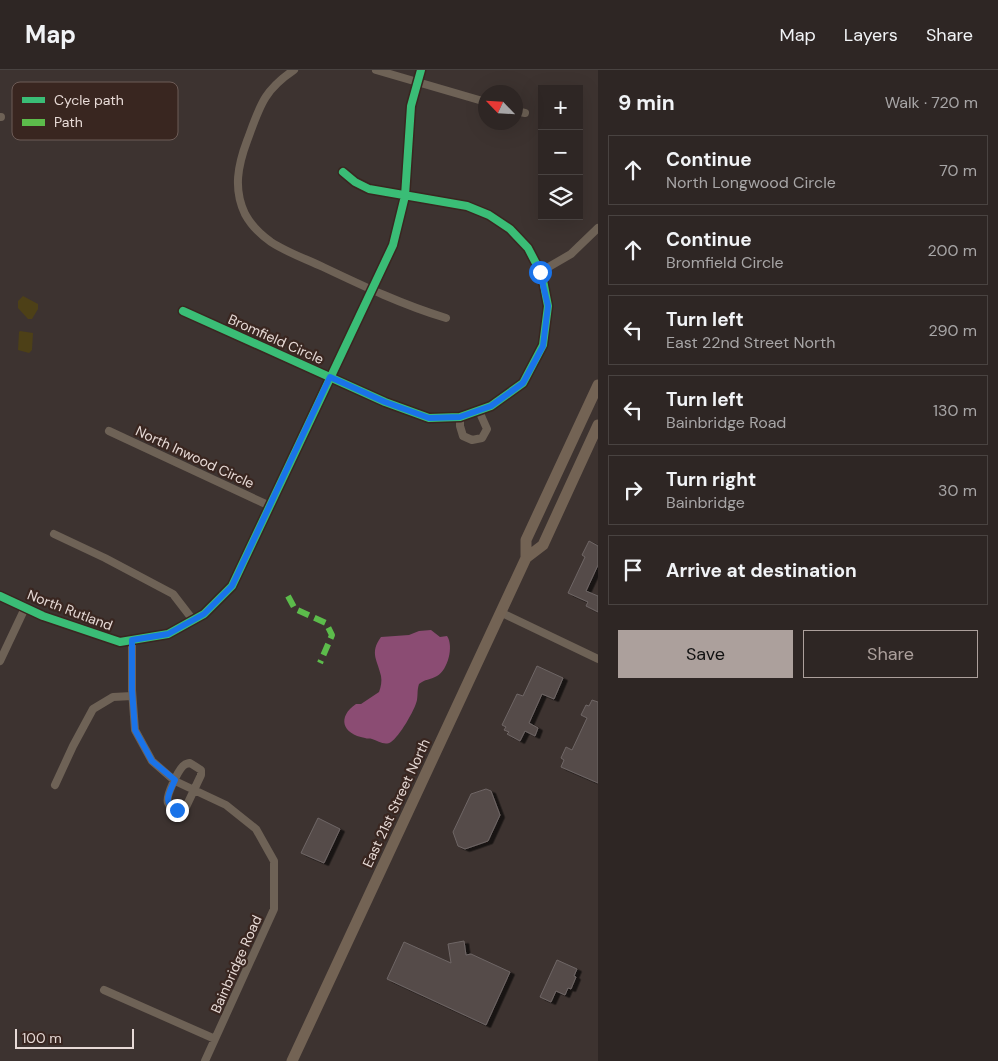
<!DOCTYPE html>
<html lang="en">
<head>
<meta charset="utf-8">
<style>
  :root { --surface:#2e2624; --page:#3a3231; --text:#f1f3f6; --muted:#a7a5a6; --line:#494341; --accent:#aca09c }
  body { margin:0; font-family:"DM Sans",sans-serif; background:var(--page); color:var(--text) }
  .controls { position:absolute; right:15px; top:15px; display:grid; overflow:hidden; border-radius:0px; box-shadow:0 5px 20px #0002 }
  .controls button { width:45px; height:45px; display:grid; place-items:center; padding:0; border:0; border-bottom:1px solid var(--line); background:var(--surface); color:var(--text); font:25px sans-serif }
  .compass { position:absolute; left:478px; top:15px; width:45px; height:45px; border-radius:50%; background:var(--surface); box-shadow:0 5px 20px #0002; rotate:295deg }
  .scale { position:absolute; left:15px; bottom:12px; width:119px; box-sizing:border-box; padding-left:5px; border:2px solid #e7dad6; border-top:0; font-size:14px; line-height:18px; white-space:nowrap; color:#e7dad6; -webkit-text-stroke:4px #392620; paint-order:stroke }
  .stop { position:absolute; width:15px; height:15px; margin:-11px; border:4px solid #1a73e8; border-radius:50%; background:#fff }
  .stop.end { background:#1a73e8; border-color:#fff; box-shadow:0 1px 5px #0008 }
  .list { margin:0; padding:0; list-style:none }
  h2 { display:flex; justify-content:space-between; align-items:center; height:65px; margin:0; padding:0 20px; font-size:21px }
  h2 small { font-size:16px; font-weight:400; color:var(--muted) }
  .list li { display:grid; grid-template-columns:32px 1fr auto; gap:15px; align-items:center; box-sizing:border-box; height:70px; margin:0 10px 10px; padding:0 10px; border:1px solid var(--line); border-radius:0px }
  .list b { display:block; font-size:19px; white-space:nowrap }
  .list p { margin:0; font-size:16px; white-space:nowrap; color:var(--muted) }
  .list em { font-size:16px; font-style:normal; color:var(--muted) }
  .actions { display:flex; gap:10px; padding:15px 20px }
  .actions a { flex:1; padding:11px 0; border:1px solid var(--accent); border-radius:0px; text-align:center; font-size:18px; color:var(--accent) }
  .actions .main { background:var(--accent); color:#111 }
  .icon { flex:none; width:28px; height:28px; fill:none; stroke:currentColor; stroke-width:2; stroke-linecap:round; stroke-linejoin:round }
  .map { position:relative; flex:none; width:598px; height:991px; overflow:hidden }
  header { display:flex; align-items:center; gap:30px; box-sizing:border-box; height:70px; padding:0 25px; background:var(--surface); border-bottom:1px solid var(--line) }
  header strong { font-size:24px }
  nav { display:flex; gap:28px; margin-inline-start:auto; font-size:18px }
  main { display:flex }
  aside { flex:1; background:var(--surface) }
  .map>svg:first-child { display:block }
  .green { fill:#4d4017 }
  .water { fill:#8b4c73 }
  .building { fill:#544b4a; stroke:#6f6665; filter:url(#shadow) }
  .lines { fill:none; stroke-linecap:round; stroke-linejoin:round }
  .street { stroke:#6e6256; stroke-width:8 }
  .secondary { stroke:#736354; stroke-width:11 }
  .quiet { stroke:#5cbc4b; stroke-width:6; stroke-dasharray:12 6; stroke-linecap:butt }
  .cycleway-casing { stroke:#392620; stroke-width:11 }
  .cycleway { stroke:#3abd76; stroke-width:8 }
  .route { stroke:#1a73e8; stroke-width:6 }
  .labels { text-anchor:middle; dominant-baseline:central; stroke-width:4.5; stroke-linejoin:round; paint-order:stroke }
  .street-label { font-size:14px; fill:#e7dad6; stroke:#392620 }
  .key { fill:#392620; stroke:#6d5c57; stroke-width:1 }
  .key-label { font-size:14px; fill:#e7dad6 }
</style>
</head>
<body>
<header>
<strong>Map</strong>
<nav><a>Map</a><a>Layers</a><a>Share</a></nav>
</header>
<main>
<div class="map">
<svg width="598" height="991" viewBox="0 0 598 991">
  <defs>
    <filter id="shadow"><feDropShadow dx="4.5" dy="2.5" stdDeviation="0" flood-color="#0009"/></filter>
  </defs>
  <rect width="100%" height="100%" fill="#3d3330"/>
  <!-- green -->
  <path class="green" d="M 23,226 L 38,234 L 38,239 L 32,249 L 28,249 L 18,238 L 18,231 Z
    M 20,261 L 33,263 L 32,280 L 29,283 L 18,280 L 19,262 Z"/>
  <!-- water -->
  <path class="water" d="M 431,560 L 440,567 L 447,566 C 454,576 448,600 437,606 C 430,610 425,609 419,614 C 417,620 418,624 417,630 C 415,640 399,667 391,672 C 385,676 378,671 372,669 C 370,668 367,669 365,668 C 342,664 337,647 356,634 L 361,634 L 379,622 C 381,617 382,611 381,606 C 378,591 369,583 381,567 L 409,565 L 419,561 Z"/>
  <!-- building -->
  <path class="building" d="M 589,471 L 598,476 L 598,495 L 586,521 L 598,526 L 598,542 L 586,536 L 588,532 L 568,523 L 585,487 L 582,485 Z
    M 537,596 L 563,608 L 554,629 L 542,624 L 529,653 L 538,658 L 535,666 L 525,661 L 520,671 L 507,664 L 509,662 L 504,660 L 506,657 L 502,655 L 517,624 L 523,626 Z
    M 592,630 L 598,632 L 598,713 L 561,697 L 564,690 L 561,688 L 566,677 L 572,680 L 587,648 L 581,645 L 586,635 L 589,636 Z
    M 486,719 L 491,721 L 500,745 L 488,771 L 465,779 L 458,776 L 453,762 L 471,724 Z
    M 318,748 L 340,759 L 324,793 L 301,783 Z
    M 464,871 L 466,885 L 471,884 L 510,902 L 486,955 L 387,909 L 404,872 L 451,893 L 448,874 Z
    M 557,890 L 577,899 L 574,906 L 576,907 L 571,919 L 568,918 L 565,925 L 556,921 L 551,932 L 540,927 Z"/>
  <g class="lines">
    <!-- street -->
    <path class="street" d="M 294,0 C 263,21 260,36 247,71 C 238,95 233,119 245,144 C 251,155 261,165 271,172 C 286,182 306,189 323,197 C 363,216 403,235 446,248
      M 376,0 L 486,32
      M 516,41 L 525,43
      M 0,47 L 1,47
      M 540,202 L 571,184 L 598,158
      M 183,241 L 385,332 L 429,348 L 460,347 L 491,336 L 523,313 L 543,275 L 548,236 L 542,205 L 528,178 L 510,159 L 489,145 L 467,136 L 369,119 L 355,112 L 343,102
      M 460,347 L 460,356 L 463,366 L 472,370 L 482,368 L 487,359 L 479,341
      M 109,361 L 270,436
      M 54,464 L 105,488 L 173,524 L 193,550
      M 0,526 L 43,546 L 120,572 L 168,564 L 204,544 L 232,516 L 393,175 L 405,126 L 411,36 L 421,0
      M 502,543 L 598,589
      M 132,570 L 132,620 L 135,660 L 152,691 L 175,711 L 226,735 L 256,759 L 274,791 L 274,839 L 205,991
      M 0,591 L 25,538
      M 190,693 L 201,700 L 201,705 L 186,737 L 177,740 C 174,738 169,736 168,733 C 165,727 178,701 183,696 C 186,693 186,694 190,693 Z
      M 55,715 L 73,676 L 93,639 L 113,627 L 132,626
      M 104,920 L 215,969"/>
    <!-- secondary -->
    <path class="secondary" d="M 526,488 L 526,470 L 598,315
      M 292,991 L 526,488 L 543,475 L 598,355"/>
    <!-- quiet -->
    <path class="quiet" d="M 288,526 L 295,539 L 326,553 L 332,565 L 320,593"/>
    <!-- cycleway casing -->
    <g class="cycleway-casing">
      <path id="cycleway" d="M 183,241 L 385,332 L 429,348 L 460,347 L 491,336 L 523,313 L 543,275 L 548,236 L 542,205 L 528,178 L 510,159 L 489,145 L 467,136 L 369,119 L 355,112 L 343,102
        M 0,526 L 43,546 L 120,572 L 168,564 L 204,544 L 232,516 L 393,175 L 405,126 L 411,36 L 421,0"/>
    </g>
    <!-- cycleway -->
    <use href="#cycleway" class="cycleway"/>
  </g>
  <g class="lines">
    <!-- route -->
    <path class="route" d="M 177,740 C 162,733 169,723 175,710 L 152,691 L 135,660 L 132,620 L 132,570 L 168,564 L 204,544 L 232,516 L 330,307 L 385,332 L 429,348 L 460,347 L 491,336 L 523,313 L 543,276 L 548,236 L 540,202"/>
  </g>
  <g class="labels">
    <!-- street labels -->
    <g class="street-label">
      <text transform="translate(276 269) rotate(24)">Bromfield Circle</text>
      <text transform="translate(195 387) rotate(25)">North Inwood Circle</text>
      <text transform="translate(70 540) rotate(21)">North Rutland</text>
      <text transform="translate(396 733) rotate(-65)">East 21st Street North</text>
      <text transform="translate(236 894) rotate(-66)">Bainbridge Road</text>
    </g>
  </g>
  <!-- legend -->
  <rect x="12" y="12" width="166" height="58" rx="8" class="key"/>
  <rect x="22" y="27" width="23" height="6" fill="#3abd76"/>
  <rect x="22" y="49" width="23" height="7" fill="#5cbc4b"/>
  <g class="key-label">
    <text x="54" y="35">Cycle path</text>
    <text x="54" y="57">Path</text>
  </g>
</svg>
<div class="controls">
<button>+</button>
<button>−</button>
<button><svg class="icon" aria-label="layers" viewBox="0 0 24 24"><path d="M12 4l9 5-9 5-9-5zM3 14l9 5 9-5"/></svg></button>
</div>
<svg class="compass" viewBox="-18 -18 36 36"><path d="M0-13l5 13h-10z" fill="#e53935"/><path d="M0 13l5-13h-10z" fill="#a7a5a6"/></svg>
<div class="scale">100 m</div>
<div class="stop" style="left:540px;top:202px"></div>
<div class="stop end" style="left:177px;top:740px"></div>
</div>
<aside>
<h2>9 min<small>Walk · 720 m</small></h2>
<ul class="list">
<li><svg class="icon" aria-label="ahead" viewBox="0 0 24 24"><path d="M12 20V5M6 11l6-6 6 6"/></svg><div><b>Continue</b><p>North Longwood Circle</p></div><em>70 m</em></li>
<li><svg class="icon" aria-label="ahead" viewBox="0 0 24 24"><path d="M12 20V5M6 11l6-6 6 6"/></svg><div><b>Continue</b><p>Bromfield Circle</p></div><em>200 m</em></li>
<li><svg class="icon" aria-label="left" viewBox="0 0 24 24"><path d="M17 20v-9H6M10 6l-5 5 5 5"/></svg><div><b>Turn left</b><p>East 22nd Street North</p></div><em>290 m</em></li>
<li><svg class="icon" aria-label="left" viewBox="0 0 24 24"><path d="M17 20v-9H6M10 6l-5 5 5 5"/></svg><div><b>Turn left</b><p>Bainbridge Road</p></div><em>130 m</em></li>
<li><svg class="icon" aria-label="right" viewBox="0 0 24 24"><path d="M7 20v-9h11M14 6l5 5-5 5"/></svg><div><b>Turn right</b><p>Bainbridge</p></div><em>30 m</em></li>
<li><svg class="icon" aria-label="arrive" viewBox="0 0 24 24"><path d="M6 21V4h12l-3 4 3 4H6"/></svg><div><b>Arrive at destination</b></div></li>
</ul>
<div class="actions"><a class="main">Save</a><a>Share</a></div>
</aside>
</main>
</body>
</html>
